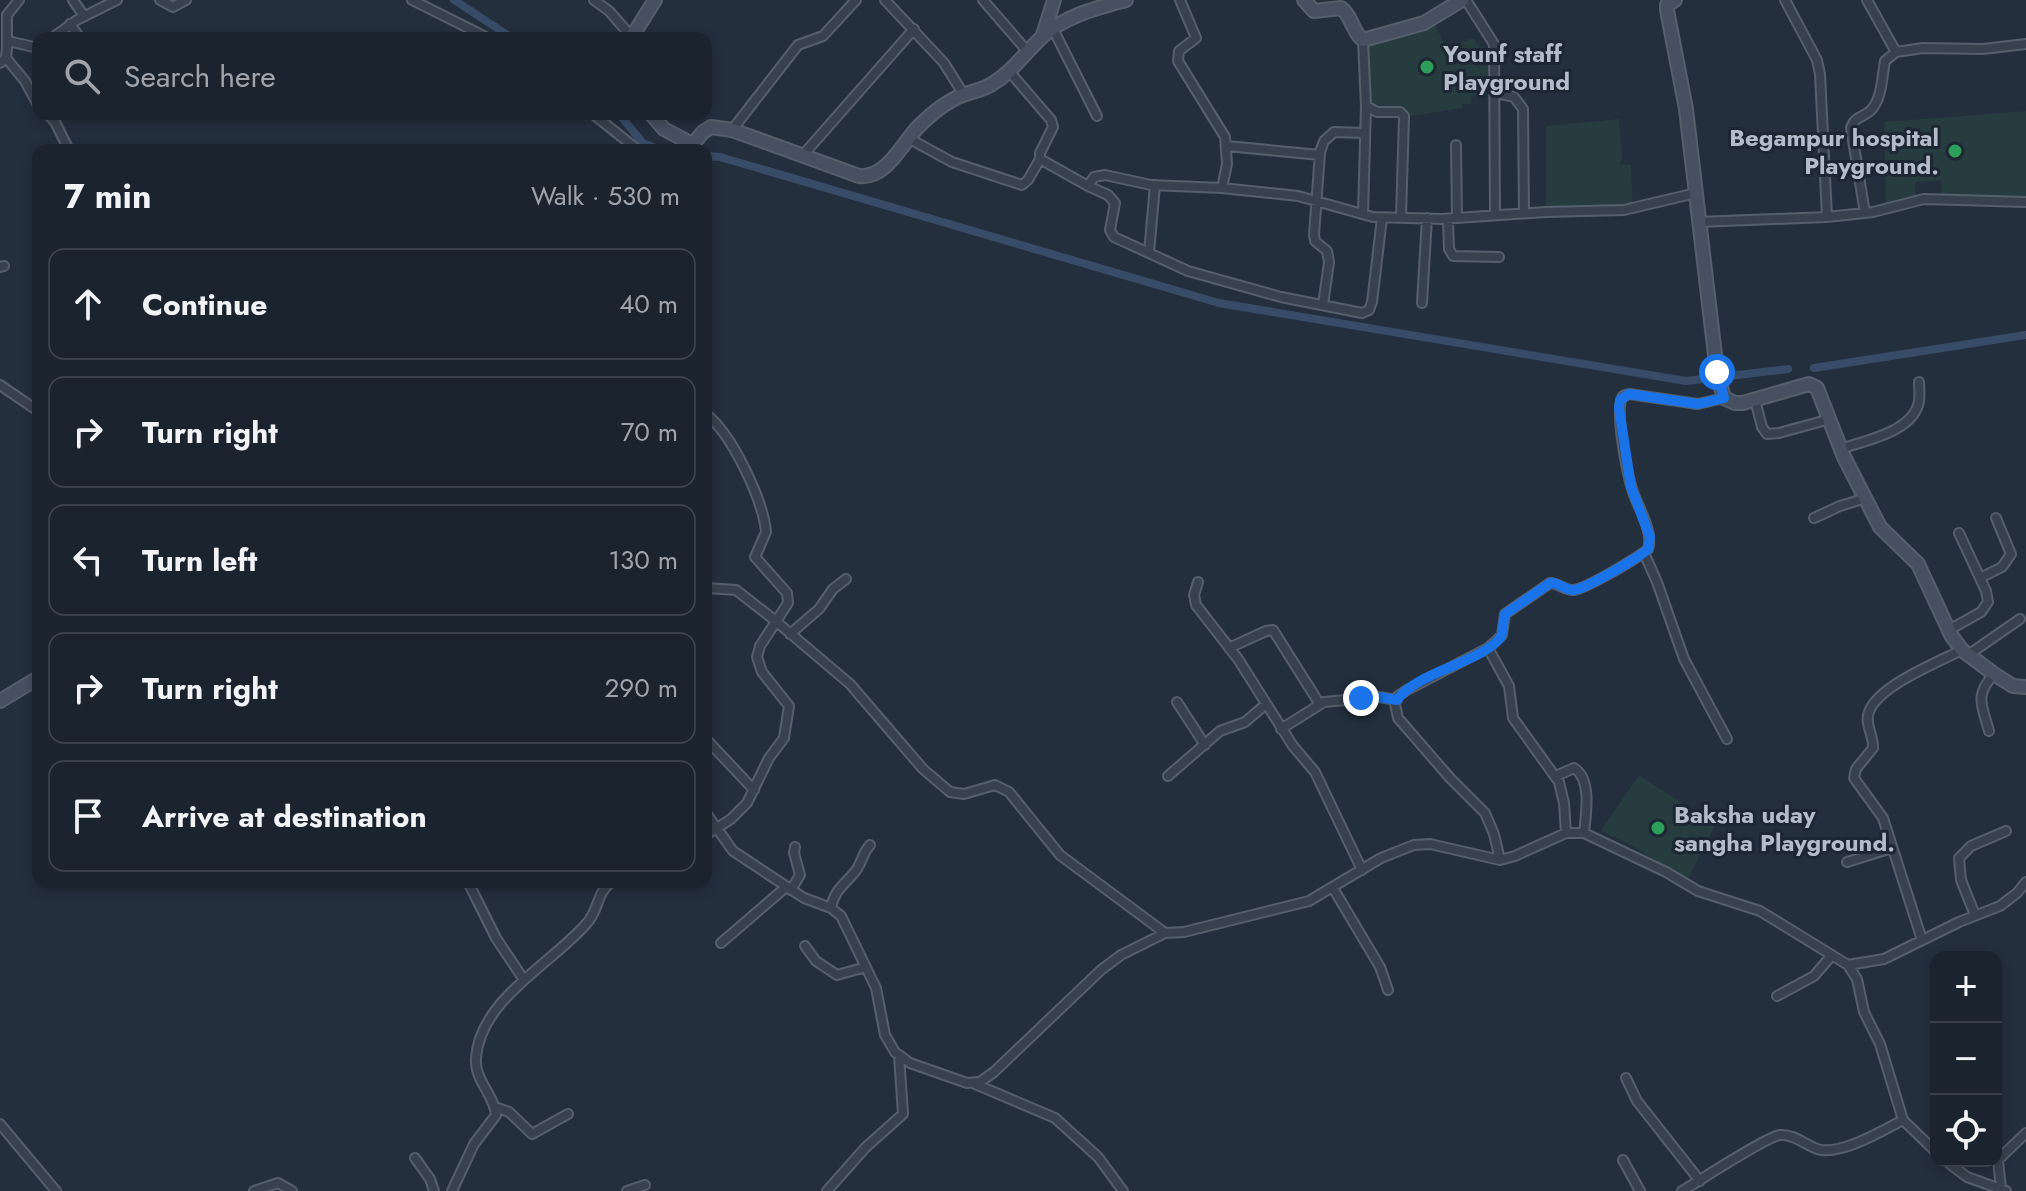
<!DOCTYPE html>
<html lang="en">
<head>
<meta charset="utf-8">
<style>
  :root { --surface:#1b232e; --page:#242b36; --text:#f1f3f6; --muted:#a0a4aa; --line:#39404a }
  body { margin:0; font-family:Jost,sans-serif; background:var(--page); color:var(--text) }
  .controls { position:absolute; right:24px; bottom:24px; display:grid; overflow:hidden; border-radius:16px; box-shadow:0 4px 12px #0003 }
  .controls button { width:72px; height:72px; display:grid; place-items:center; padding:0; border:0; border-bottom:2px solid var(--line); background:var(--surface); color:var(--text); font:40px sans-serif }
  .stop { position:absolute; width:24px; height:24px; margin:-18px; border:6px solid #1a73e8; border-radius:50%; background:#fff }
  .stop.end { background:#1a73e8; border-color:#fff; box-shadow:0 2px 8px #0008 }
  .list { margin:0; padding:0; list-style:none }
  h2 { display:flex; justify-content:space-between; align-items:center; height:104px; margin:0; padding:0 32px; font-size:34px }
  h2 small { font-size:26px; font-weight:400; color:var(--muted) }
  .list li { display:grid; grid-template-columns:52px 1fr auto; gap:24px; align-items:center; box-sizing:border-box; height:112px; margin:0 16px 16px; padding:0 16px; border:2px solid var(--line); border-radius:16px }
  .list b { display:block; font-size:30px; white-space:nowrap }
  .list em { font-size:26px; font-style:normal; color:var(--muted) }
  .icon { flex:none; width:44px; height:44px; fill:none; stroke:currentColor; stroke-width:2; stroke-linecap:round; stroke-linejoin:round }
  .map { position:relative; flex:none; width:2026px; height:1191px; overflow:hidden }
  .search { position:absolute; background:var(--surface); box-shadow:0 4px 12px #0003; left:32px; top:32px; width:680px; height:88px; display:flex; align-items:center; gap:20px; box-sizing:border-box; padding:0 28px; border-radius:16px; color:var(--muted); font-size:30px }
  .panel { position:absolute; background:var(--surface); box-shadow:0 4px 12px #0003; left:32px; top:144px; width:680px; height:744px; border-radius:16px }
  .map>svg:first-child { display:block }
  .green { fill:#263c3f }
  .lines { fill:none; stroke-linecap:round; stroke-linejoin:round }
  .canal { stroke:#394c67; stroke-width:8 }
  .street-casing { stroke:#565f6c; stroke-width:12 }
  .secondary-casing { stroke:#565f6c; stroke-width:16 }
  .street { stroke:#38414e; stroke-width:8 }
  .secondary { stroke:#465061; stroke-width:12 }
  .route { stroke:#1a73e8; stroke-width:10 }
  .leisure-dot { fill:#2e9e5b; stroke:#1d2633; stroke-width:3 }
  .labels { text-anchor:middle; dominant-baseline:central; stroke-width:6; stroke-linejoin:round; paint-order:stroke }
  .poi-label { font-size:24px; font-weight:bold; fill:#b4bcc9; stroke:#1d2633; text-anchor:start }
</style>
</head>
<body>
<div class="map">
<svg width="2026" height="1191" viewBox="0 0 2026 1191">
  <rect width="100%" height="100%" fill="#242f3e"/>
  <!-- green -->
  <path class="green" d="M 1432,17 L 1446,48 L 1473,38 C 1486,54 1497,69 1493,90 L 1487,90 L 1487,96 L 1471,97 L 1472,104 L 1462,104 L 1462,108 L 1405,117 C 1397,104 1380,105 1365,105 L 1363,41 Z
    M 2026,111 L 2026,202 L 1942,200 L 1941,180 L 1915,182 L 1916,201 L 1886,206 L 1884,122 Z
    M 1619,119 L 1622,158 L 1620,164 L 1631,165 L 1633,207 L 1546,212 L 1546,126 Z
    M 1639,775 L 1715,825 L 1687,881 L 1633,846 L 1601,831 Z"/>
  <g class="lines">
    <!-- canal -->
    <path class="canal" d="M 454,0 L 512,38
      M 619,114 L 643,143 L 660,150
      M 706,156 L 720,157 L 1219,303 L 1686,381 L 1788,369
      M 1814,368 L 2026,335"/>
    <!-- street casing -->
    <g class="street-casing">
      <path id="street" d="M 73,0 L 84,16
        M 160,0 L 173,7 L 186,0
        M 412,0 L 488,38
        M 594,0 L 609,11 L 631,36
        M 885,0 L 944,63 L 964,95
        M 983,0 L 1028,52
        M 1180,0 L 1196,38 L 1179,51 L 1178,61 L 1225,137 L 1227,164 L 1222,188
        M 1466,0 L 1494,44 L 1495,215
        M 1785,0 L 1817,60 L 1820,74 L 1827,217
        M 1867,0 L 1896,52 L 1923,48 L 1983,49 L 2026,44
        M 70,24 L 80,38
        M 1053,29 L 1097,116
        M 52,38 L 77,20 L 117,0
        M 1363,40 L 1366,106 L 1377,112 L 1400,112 L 1404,116 L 1401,217
        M 8,41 L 38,48
        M 6,58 L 25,81 L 38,105
        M 0,63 L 6,58 L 7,48 L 7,15 L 19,0
        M 1009,71 L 1051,120 L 1053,127 L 1040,153 L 1040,159 L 1088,186 L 1094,177 L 1105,175 L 1151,185 L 1222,188 L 1298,196 L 1373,217 L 1442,219 L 1546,212 L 1624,210 L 1696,193
        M 1495,93 L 1514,97 L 1523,109 L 1524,213
        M 48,114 L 55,122 L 69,150
        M 593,114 L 638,150
        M 732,130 L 798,45 L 823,36 L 856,0
        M 908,138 L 952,162 L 1022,185 L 1028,180 L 1040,159
        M 1456,145 L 1457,218
        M 1227,146 L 1320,155
        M 803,155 L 914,29
        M 1088,186 L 1108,195 L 1115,203 L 1110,230 L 1114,237 L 1188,271 L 1281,297 L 1362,313 L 1369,310 L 1372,302 L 1382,218
        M 1865,213 L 1851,128 C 1855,116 1862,118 1870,111 C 1882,100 1882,77 1885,61 L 1896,52
        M 1363,214 L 1366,106
        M 1448,219 L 1449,249 L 1453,256 L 1499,257
        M 1699,222 L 1827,217 L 1873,212 L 1924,199 L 2026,202
        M 1149,253 L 1155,185
        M 0,267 L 4,266
        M 1422,303 L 1427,218
        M 1323,305 L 1329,262 L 1327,251 L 1315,241 L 1314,235 L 1320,152 L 1324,141 L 1334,132 L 1365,133
        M 0,385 L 38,411
        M 1755,400 L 1762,427 L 1767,434 L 1779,433 L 1830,419
        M 706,414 C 732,434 763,500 766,532 L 755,557 L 787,593 L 788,603 L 760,646 L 757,657 L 762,672 L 789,706 L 784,738 L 769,758 L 747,803 L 731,819 L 706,835
        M 1841,449 C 1865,440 1914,432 1919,401 C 1920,395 1919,388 1919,382
        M 1814,518 L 1840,506 L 1866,498
        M 1644,553 L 1657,582 L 1684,659 L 1727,739
        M 1980,578 L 2002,567 L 2011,554 L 1996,518
        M 1198,582 L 1194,595 L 1196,605 L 1238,659 L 1293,746 L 1315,772 L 1362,870
        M 706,588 L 736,590 L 772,618 L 850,684 L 923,769 L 950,792 L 964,794 L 995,785 L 1009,792 L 1060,855 L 1165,933 L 1184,932 L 1309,901 L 1381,858 L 1414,845 L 1430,844 L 1500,860 L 1515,856 L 1566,833 L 1584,833 L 1666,872 L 1698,891 L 1760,911 L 1848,965 L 1857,979 L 1864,1012 L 1880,1044 L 1903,1120 L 1936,1152
        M 1949,630 L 1981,612 L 1988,602 L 1986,591 L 1959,533
        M 790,634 L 819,609 L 833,589 L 846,579
        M 1229,648 L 1266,631 L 1273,630 L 1319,703
        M 1488,648 L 1509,686 L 1513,718 L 1559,782 L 1564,803 L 1566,833
        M 1968,655 L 2020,619
        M 1177,702 L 1205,745
        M 1281,729 L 1324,702 L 1379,697 L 1397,700
        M 1989,731 C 1982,705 1974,696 1994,674
        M 706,739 L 754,790
        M 1168,776 L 1220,731 L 1245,722 L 1265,705
        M 1556,776 L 1574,768 C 1592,779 1586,814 1584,833
        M 706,813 L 733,851 L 804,898 L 831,908 L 841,916 L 876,988 L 885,1035 L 895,1052 L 910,1063 L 967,1083 L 980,1082 L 994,1072 L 1101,970 L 1121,955 L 1165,933
        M 1500,860 L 1494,834 L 1485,813 L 1450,778 L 1398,718 L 1395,704 L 1398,696 L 1407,690 L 1488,648 L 1497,640 L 1502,635 L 1505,614 L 1550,583 C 1559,583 1565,591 1574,590 C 1587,588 1638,558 1648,549 C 1654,531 1637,506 1632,489 C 1627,472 1614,409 1623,396 L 1629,394 L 1698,404 L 1724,398
        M 1847,862 L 1892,848
        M 468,882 L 496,938 L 524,980
        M 1333,888 L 1380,967 L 1388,990
        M 791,890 L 800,875 L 794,853 L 795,847
        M 831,908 C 834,889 847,883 857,869 C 862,861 863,853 870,845
        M 1975,915 L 1961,880 L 1959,858 L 1971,846 L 2006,831
        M 1922,940 L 1883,818 L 1854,778 L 1856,769 L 1873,748 C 1874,736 1864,723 1869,712 C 1878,686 1938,662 1962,650
        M 721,943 L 786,887
        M 805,946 L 816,961 L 837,975 L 866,967
        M 1848,965 L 1884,959 L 1959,922 L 2000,906 L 2017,893 L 2026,882
        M 1777,996 L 1814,976 L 1832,955
        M 1626,1078 L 1637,1101 L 1700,1181
        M 975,1084 L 1055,1118 L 1098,1157 L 1123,1191
        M 495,1107 L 509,1112 L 532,1134 L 568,1114
        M 0,1124 L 56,1191
        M 415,1158 L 430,1179 L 434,1191
        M 1623,1160 L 1640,1191
        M 1946,1161 L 1967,1177 L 2006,1191
        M 2001,1189 L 1998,1160 L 2026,1133
        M 254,1191 L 278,1183 L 292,1191
        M 452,1191 L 474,1144 L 496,1115 C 494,1094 474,1080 476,1058 C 480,999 553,963 587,923 C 599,910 596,894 611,882
        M 627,1191 L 645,1185
        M 827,1191 L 865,1148 L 903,1114 L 899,1055
        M 1682,1191 C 1699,1181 1766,1137 1780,1135 C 1796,1134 1807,1147 1821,1150 C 1845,1153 1882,1131 1903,1120"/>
    </g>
    <!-- secondary casing -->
    <g class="secondary-casing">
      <path id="secondary" d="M 1304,0 L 1314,11 L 1341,8 C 1353,17 1352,32 1363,40 L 1424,23 L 1462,0
        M 1675,0 L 1667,5 L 1667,10 L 1686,109 L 1717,372 L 1724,398 L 1735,403 L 1743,403 L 1809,384 L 1817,388 L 1844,457 L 1880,527 L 1918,564 L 1951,635 L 1962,650 L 1994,674 L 2013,686 L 2026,687
        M 1043,35 L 1054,0
        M 631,38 L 655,0
        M 651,114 L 664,129 L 692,144
        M 688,150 L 703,132 L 711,127 L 732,130 L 859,176 C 886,179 902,144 918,127 C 931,114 947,101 963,95 C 973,91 983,90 992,84 C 1012,72 1025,53 1042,37 C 1064,16 1097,8 1126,0
        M 0,701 L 38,678"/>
    </g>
    <!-- street -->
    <use href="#street" class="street"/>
    <!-- secondary -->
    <use href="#secondary" class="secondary"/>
  </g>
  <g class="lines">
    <!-- route -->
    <path class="route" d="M 1361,698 L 1379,697 L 1397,700 C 1416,672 1480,663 1500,638 C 1505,631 1502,622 1505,614 L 1550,583 C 1560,582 1565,591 1574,590 C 1587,588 1638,558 1648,549 L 1650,537 L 1631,487 L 1619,408 L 1620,400 L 1629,394 L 1698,404 L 1724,398 L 1717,372"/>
  </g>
  <!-- markers -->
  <g class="leisure-dot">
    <circle cx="1427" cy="67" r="8"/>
    <circle cx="1955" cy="151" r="8"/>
    <circle cx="1658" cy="828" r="8"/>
  </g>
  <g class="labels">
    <!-- poi labels -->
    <g class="poi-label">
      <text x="1443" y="53">Younf staff<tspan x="1443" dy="28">Playground</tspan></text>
      <text x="1939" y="137" text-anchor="end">Begampur hospital<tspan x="1939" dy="28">Playground.</tspan></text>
      <text x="1674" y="814">Baksha uday<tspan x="1674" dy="28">sangha Playground.</tspan></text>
    </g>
  </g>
</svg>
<div class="controls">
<button>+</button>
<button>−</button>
<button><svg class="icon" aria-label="locate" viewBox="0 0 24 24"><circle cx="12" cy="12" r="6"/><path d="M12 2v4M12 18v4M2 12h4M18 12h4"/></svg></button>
</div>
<div class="stop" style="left:1717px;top:372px"></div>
<div class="stop end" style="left:1361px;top:698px"></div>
<div class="search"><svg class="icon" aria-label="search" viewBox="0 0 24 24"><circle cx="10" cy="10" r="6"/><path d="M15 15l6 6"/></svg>Search here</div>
<section class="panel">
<h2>7 min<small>Walk · 530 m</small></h2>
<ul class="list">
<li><svg class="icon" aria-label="ahead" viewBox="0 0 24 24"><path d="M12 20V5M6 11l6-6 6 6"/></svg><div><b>Continue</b></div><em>40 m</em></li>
<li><svg class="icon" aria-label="right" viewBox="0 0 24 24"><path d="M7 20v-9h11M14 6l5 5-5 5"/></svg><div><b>Turn right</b></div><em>70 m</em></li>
<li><svg class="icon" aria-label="left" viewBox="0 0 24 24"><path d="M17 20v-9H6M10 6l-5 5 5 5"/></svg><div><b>Turn left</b></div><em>130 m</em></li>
<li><svg class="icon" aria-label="right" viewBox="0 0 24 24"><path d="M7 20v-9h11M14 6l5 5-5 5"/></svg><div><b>Turn right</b></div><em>290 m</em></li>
<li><svg class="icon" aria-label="arrive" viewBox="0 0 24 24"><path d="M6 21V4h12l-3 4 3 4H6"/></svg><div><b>Arrive at destination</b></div></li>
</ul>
</section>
</div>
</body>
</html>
